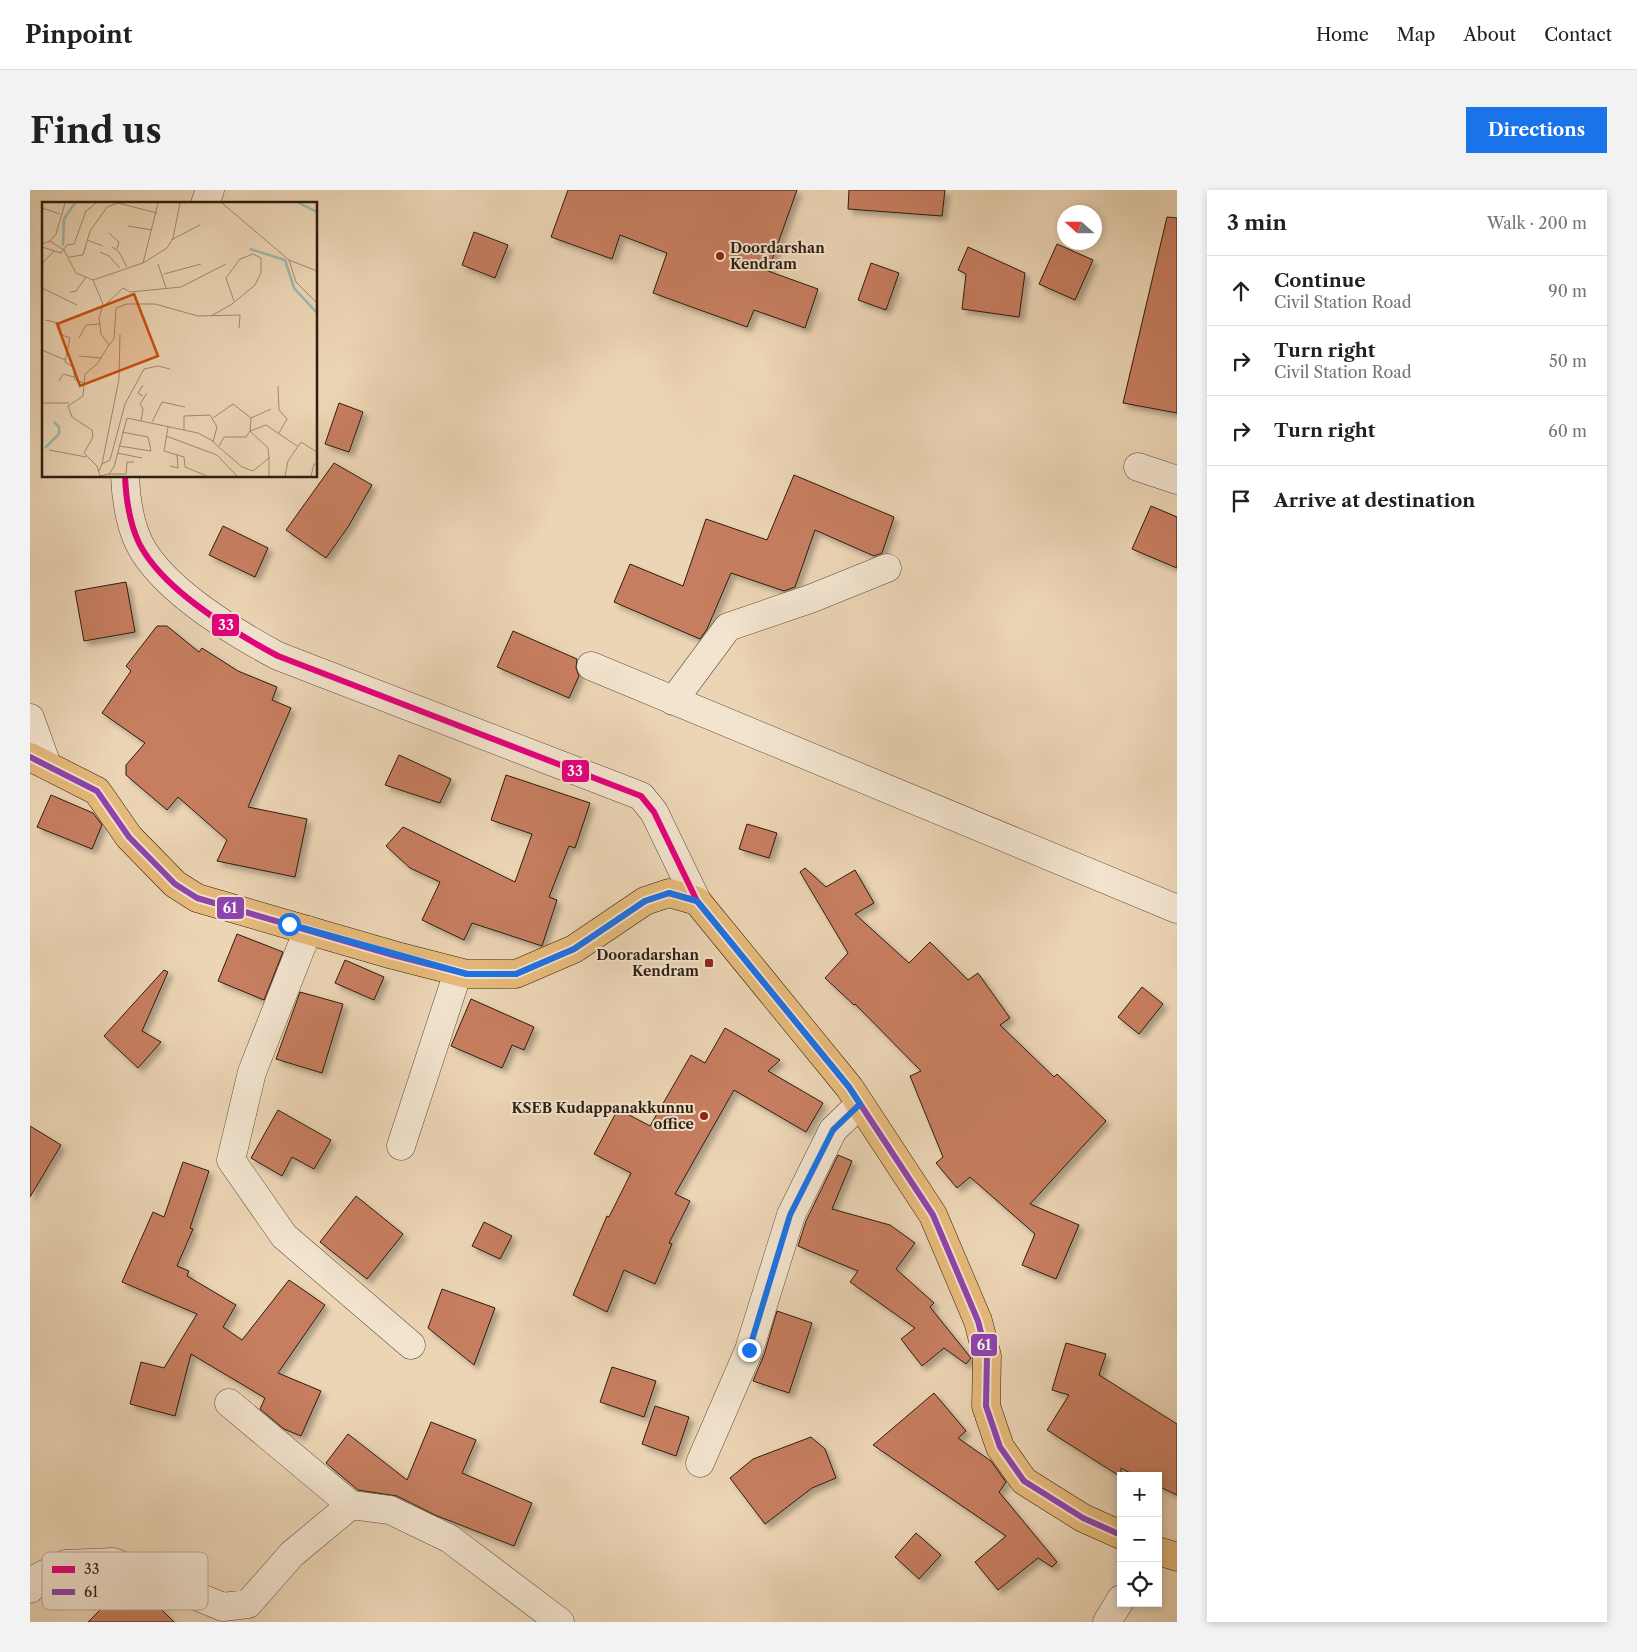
<!DOCTYPE html>
<html lang="en">
<head>
<meta charset="utf-8">
<style>
  :root { --surface:#fff; --page:#f2f2f2; --text:#202124; --muted:#757577; --line:#e0e0e0; --accent:#1a73e8 }
  body { margin:0; font-family:"Libre Caslon Text",serif; background:var(--page); color:var(--text) }
  .controls { position:absolute; right:15px; bottom:15px; display:grid; overflow:hidden; border-radius:0px; box-shadow:0 2px 8px #0003 }
  .controls button { width:45px; height:45px; display:grid; place-items:center; padding:0; border:0; border-bottom:1px solid var(--line); background:var(--surface); color:var(--text); font:25px sans-serif }
  .compass { position:absolute; left:1027px; top:15px; width:45px; height:45px; border-radius:50%; background:var(--surface); box-shadow:0 2px 8px #0003; rotate:291deg }
  .stop { position:absolute; width:15px; height:15px; margin:-11px; border:4px solid #1a73e8; border-radius:50%; background:#fff }
  .stop.end { background:#1a73e8; border-color:#fff; box-shadow:0 1px 5px #0008 }
  .list { margin:0; padding:0; list-style:none }
  h2 { display:flex; justify-content:space-between; align-items:center; height:65px; margin:0; padding:0 20px; font-size:21px }
  h2 small { font-size:16px; font-weight:400; color:var(--muted) }
  .list li { display:grid; grid-template-columns:32px 1fr auto; gap:15px; align-items:center; box-sizing:border-box; height:70px; padding:0 20px; border-top:1px solid var(--line) }
  .list b { display:block; font-size:19px; white-space:nowrap }
  .list p { margin:0; font-size:16px; white-space:nowrap; color:var(--muted) }
  .list em { font-size:16px; font-style:normal; color:var(--muted) }
  .icon { flex:none; width:28px; height:28px; fill:none; stroke:currentColor; stroke-width:2; stroke-linecap:round; stroke-linejoin:round }
  .map { position:relative; flex:none; width:1147px; height:1432px; overflow:hidden; border-radius:0px }
  header { display:flex; align-items:center; gap:30px; box-sizing:border-box; height:70px; padding:0 25px; background:var(--surface); border-bottom:1px solid var(--line) }
  header strong { font-size:24px }
  nav { display:flex; gap:28px; margin-inline-start:auto; font-size:18px }
  .intro { display:flex; align-items:center; justify-content:space-between; box-sizing:border-box; height:120px; padding:0 30px }
  h1 { margin:0; font-size:35px }
  .button { padding:12px 22px; border-radius:0px; background:var(--accent); color:#fff; font-size:18px; font-weight:700 }
  main { display:flex; gap:30px; padding:0 30px }
  aside { flex:1; background:var(--surface); border-radius:0px; box-shadow:0 2px 8px #0003 }
  .map>svg:first-child { display:block }
  .building { fill:#c77e61; stroke:#2c1d0f; filter:url(#shadow) }
  .lines { fill:none; stroke-linecap:round; stroke-linejoin:round }
  .minor-casing { stroke:#5c4b38; stroke-width:29 }
  .major-casing { stroke:#2c1d0f; stroke-width:29 }
  .minor { stroke:#f3e4cf; stroke-width:28 }
  .major { stroke:#e6ba7a; stroke-width:28 }
  .bus-1-casing { stroke:#f3e4cf; stroke-width:10 }
  .bus-2-casing { stroke:#f3e4cf; stroke-width:10 }
  .bus-1 { stroke:#e5007d; stroke-width:6 }
  .bus-2 { stroke:#8e44ad; stroke-width:6 }
  .route { stroke:#1a73e8; stroke-width:6 }
  .poi-dot { fill:#8f2418; stroke:#f3e4cf; stroke-width:2 }
  .labels { text-anchor:middle; dominant-baseline:central; stroke-width:4; stroke-linejoin:round; paint-order:stroke }
  .poi-label { font-size:14px; font-weight:bold; fill:#2c1d0f; stroke:#f3e4cf; text-anchor:end }
  .inset-river { fill:none; stroke:#99b9ae; stroke-width:2.5 }
  .inset-road { fill:none; stroke:#9f8b73; stroke-width:1 }
  .view { fill:#cc500c; fill-opacity:0.15; stroke:#cc500c; stroke-width:2.5 }
  .inset-edge { fill:none; stroke:#2c1d0f; stroke-width:2.5 }
  .key { fill:#f3e4cf; stroke:#b7a895; stroke-width:1 }
  .key-label { font-size:14px; fill:#2c1d0f }
  .line-badge { stroke:#f3e4cf; stroke-width:2 }
  .badge-label { font-size:14px; text-anchor:middle; font-weight:bold; fill:#fff }
</style>
</head>
<body>
<header>
<strong>Pinpoint</strong>
<nav><a>Home</a><a>Map</a><a>About</a><a>Contact</a></nav>
</header>
<div class="intro"><h1>Find us</h1><a class="button">Directions</a></div>
<main>
<div class="map">
<svg width="1147" height="1432" viewBox="0 0 1147 1432">
  <defs>
    <filter id="shadow"><feDropShadow dx="4.5" dy="4.5" stdDeviation="2.5" flood-color="#0004"/></filter>
  </defs>
  <rect width="100%" height="100%" fill="#ecd5b5"/>
  <filter id="stains"><feTurbulence type="fractalNoise" baseFrequency=".004" numOctaves="4"/><feColorMatrix values="0 0 0 0 .2 0 0 0 0 .09 0 0 0 0 .02 0 0 0 .5 -.17"/></filter>
  <radialGradient id="worn" r=".72"><stop offset=".6" stop-color="#630" stop-opacity="0"/><stop offset="1" stop-color="#630" stop-opacity=".3"/></radialGradient>
  <!-- building -->
  <path class="building" d="M 538,0 L 767,0 L 738,81 L 788,99 L 775,138 L 724,120 L 717,137 L 623,103 L 637,63 L 590,45 L 582,69 L 521,47 Z
    M 819,0 L 915,0 L 912,26 L 818,19 Z
    M 1137,27 L 1147,28 L 1147,223 L 1093,213 Z
    M 444,42 L 478,55 L 465,88 L 432,75 Z
    M 1027,54 L 1063,70 L 1045,110 L 1009,94 Z
    M 938,57 L 995,83 L 989,127 L 932,119 L 936,84 L 928,80 Z
    M 841,73 L 869,83 L 856,120 L 828,110 Z
    M 309,213 L 333,222 L 319,262 L 295,254 Z
    M 304,273 L 342,295 L 318,337 L 296,368 L 256,340 Z
    M 764,285 L 864,327 L 852,363 L 844,366 L 785,340 L 765,397 L 754,401 L 701,383 L 677,439 L 670,449 L 584,412 L 600,374 L 653,396 L 676,329 L 737,350 Z
    M 1121,316 L 1147,327 L 1147,378 L 1102,359 Z
    M 193,336 L 238,358 L 225,387 L 179,365 Z
    M 96,392 L 105,442 L 54,451 L 45,401 Z
    M 127,436 L 137,436 L 169,462 L 172,458 L 208,481 L 247,497 L 242,510 L 261,518 L 218,617 L 277,629 L 265,687 L 187,671 L 197,650 L 148,607 L 137,620 L 96,585 L 96,575 L 115,553 L 72,523 L 101,481 L 96,476 Z
    M 483,441 L 547,469 L 546,478 L 549,486 L 539,508 L 467,477 Z
    M 369,565 L 421,589 L 410,613 L 355,595 Z
    M 476,585 L 560,613 L 545,658 L 539,656 L 519,707 L 527,710 L 512,756 L 442,733 L 434,750 L 392,730 L 410,692 L 380,678 L 356,656 L 373,637 L 485,692 L 502,644 L 461,630 Z
    M 21,605 L 63,623 L 72,635 L 62,659 L 7,637 Z
    M 717,634 L 747,643 L 739,668 L 709,659 Z
    M 775,678 L 796,697 L 825,680 L 844,713 L 825,724 L 879,773 L 900,752 L 938,790 L 948,783 L 980,828 L 970,835 L 1024,887 L 1027,884 L 1076,931 L 1000,1014 L 1049,1035 L 1026,1089 L 992,1075 L 1005,1044 L 940,987 L 927,998 L 906,973 L 913,967 L 880,886 L 891,881 L 825,814 L 824,815 L 795,788 L 818,763 L 770,682 Z
    M 207,744 L 253,762 L 234,810 L 188,791 Z
    M 315,770 L 354,787 L 344,810 L 305,793 Z
    M 134,780 L 138,782 L 112,841 L 131,852 L 108,878 L 74,846 Z
    M 1112,797 L 1133,814 L 1109,844 L 1088,827 Z
    M 270,802 L 313,814 L 292,883 L 246,869 Z
    M 441,809 L 504,837 L 494,860 L 482,855 L 472,878 L 421,856 Z
    M 695,838 L 750,870 L 738,881 L 793,913 L 776,942 L 704,900 L 645,1004 L 660,1011 L 639,1053 L 642,1054 L 625,1094 L 594,1080 L 577,1122 L 543,1105 L 577,1026 L 579,1027 L 601,983 L 564,964 L 588,919 L 620,936 L 661,865 L 675,873 Z
    M 248,920 L 301,950 L 284,979 L 262,967 L 252,986 L 221,968 Z
    M 0,936 L 31,955 L 0,1007 Z
    M 808,965 L 822,971 L 802,1019 L 860,1035 L 885,1053 L 866,1079 L 904,1113 L 900,1117 L 941,1168 L 936,1174 L 914,1158 L 892,1176 L 871,1149 L 885,1138 L 820,1092 L 828,1081 L 768,1056 L 776,1031 Z
    M 153,972 L 179,981 L 160,1038 L 163,1039 L 147,1076 L 159,1081 L 157,1086 L 206,1115 L 193,1137 L 212,1150 L 259,1090 L 295,1115 L 248,1183 L 291,1201 L 271,1246 L 254,1239 L 230,1219 L 235,1208 L 161,1164 L 145,1226 L 100,1214 L 111,1172 L 134,1178 L 167,1124 L 92,1092 L 123,1022 L 134,1027 Z
    M 326,1006 L 373,1044 L 337,1089 L 290,1052 Z
    M 454,1032 L 482,1046 L 470,1069 L 442,1056 Z
    M 412,1099 L 465,1118 L 444,1175 L 398,1138 Z
    M 747,1121 L 782,1133 L 759,1203 L 723,1191 L 734,1165 Z
    M 1036,1153 L 1076,1164 L 1069,1185 L 1147,1234 L 1147,1305 L 1128,1296 L 1128,1286 L 1106,1286 L 1091,1278 L 1091,1287 L 1017,1240 L 1039,1205 L 1022,1200 Z
    M 582,1177 L 626,1191 L 614,1227 L 570,1212 Z
    M 904,1203 L 936,1241 L 928,1248 L 961,1271 L 976,1292 L 969,1302 L 1027,1372 L 1022,1377 L 1008,1368 L 968,1400 L 945,1372 L 976,1346 L 843,1255 Z
    M 625,1216 L 659,1227 L 646,1266 L 612,1254 Z
    M 401,1232 L 446,1250 L 432,1283 L 502,1313 L 484,1356 L 405,1325 L 367,1306 L 328,1300 L 296,1273 L 318,1244 L 377,1290 Z
    M 781,1247 L 795,1259 L 806,1288 L 782,1298 L 735,1334 L 700,1288 L 723,1269 Z
    M 886,1343 L 911,1365 L 889,1389 L 865,1367 Z
    M 96,1394 L 113,1401 L 144,1432 L 58,1432 Z"/>
  <g class="lines">
    <!-- minor casing -->
    <g class="minor-casing">
      <path id="minor" d="M 175,14 L 180,0
        M 1108,277 L 1147,290
        M 95,286 C 96,309 99,332 109,353 C 132,399 203,442 248,466 L 611,606 L 624,622 L 667,711
        M 561,476 L 1147,719
        M 643,511 L 698,437 L 780,409 L 857,378
        M 0,528 L 17,575
        M 278,740 L 222,882 L 201,970 L 254,1046 L 381,1155
        M 371,956 L 428,782
        M 199,1213 L 321,1315
        M 670,1273 L 719,1160 L 761,1025 L 803,940 L 830,914
        M 0,1399 L 5,1389 L 35,1374 L 83,1372 L 193,1417 L 218,1414 L 262,1364 L 321,1315 L 360,1320 L 420,1349 L 530,1432
        M 1077,1432 L 1091,1409"/>
    </g>
    <!-- major casing -->
    <g class="major-casing">
      <path id="major" d="M 0,567 L 67,601 L 99,647 L 145,694 L 167,708 L 363,765 L 437,784 L 486,784 L 544,759 L 615,711 L 639,703 L 667,711 L 819,897 L 903,1025 L 948,1131 L 957,1166 L 956,1216 L 970,1257 L 994,1291 L 1053,1328 L 1091,1345
        M 1128,1361 L 1147,1367"/>
    </g>
    <!-- minor -->
    <use href="#minor" class="minor"/>
    <!-- major -->
    <use href="#major" class="major"/>
    <!-- bus-1 casing -->
    <g class="bus-1-casing">
      <path id="bus-1" d="M 95,286 C 96,309 99,332 109,353 C 132,399 203,442 248,466 L 611,606 L 624,622 L 667,711"/>
    </g>
    <!-- bus-2 casing -->
    <g class="bus-2-casing">
      <path id="bus-2" d="M 0,567 L 67,601 L 99,647 L 145,694 L 167,708 L 363,765 L 437,784 L 486,784 L 544,759 L 615,711 L 639,703 L 667,711 L 819,897 L 903,1025 L 948,1131 L 957,1166 L 956,1216 L 970,1257 L 994,1291 L 1053,1328 L 1091,1345"/>
    </g>
    <!-- bus-1 -->
    <use href="#bus-1" class="bus-1"/>
    <!-- bus-2 -->
    <use href="#bus-2" class="bus-2"/>
  </g>
  <g class="lines">
    <!-- route -->
    <path class="route" d="M 259,734 L 437,784 L 486,784 L 544,759 L 615,711 L 639,703 L 667,711 L 819,897 L 830,914 L 803,940 L 760,1025 L 719,1160"/>
  </g>
  <!-- markers -->
  <g class="poi-dot">
    <circle cx="690" cy="66" r="5"/>
    <rect x="674" y="768" width="10" height="10" rx="2.5"/>
    <circle cx="674" cy="926" r="5"/>
  </g>
  <g class="labels">
    <!-- poi labels -->
    <g class="poi-label">
      <text x="700" y="58" text-anchor="start">Doordarshan<tspan x="700" dy="16">Kendram</tspan></text>
      <text x="669" y="765">Dooradarshan<tspan x="669" dy="16">Kendram</tspan></text>
      <text x="664" y="918">KSEB Kudappanakkunnu<tspan x="664" dy="16">office</tspan></text>
    </g>
  </g>
  <!-- overview -->
  <g transform="translate(12 12)">
    <rect width="275" height="275" fill="#ecd5b5"/>
    <path class="inset-river" d="M 257,1 L 275,10M 21,44 L 22,17 L 33,1M 208,47 L 243,58 L 252,86 L 275,111M 3,246 L 17,232 L 17,225 L 12,220"/>
    <path class="inset-road" d="M 180,1 L 247,58 L 254,80 L 275,101M 0,6 L 18,12M 86,24 L 110,28M 67,31 L 77,40 L 75,47M 45,38 L 61,44M 129,38 L 158,23M 8,39 L 14,32 L 23,1M 0,42 L 8,39 L 22,48 L 34,71 L 51,78 L 61,102 L 57,116 L 59,132 L 67,143 L 55,162 L 43,172 L 41,194 L 26,204 L 30,215 L 50,228 L 51,235 L 42,251 L 55,264 L 58,274M 0,45 L 19,51 L 25,43 L 32,42 L 44,9 L 54,1M 70,45 L 77,50 L 85,65M 58,50 L 67,54 L 78,66M 27,55 L 41,53 L 48,29 L 65,5 L 76,1 L 115,11M 247,58 L 275,69M 101,61 L 125,46 L 131,36 L 138,1M 116,62 L 124,86M 122,72 L 159,62M 0,78 L 1,60 L 12,49M 51,78 L 101,61 L 116,1M 0,86 L 35,103M 28,90 L 34,89 L 44,75M 61,105 L 81,86 L 88,90 L 139,85 L 184,62M 169,114 L 190,102 L 213,83 L 219,71 L 219,56 L 211,52 L 198,57 L 184,76 L 192,99M 3,118 L 17,121 L 20,133 L 28,136 L 23,160 L 31,165 L 33,178 L 42,181M 37,136 L 44,123 L 58,122M 67,143 L 72,137 L 74,106 L 85,102 L 113,102 L 156,114 L 198,113 L 197,126M 0,148 L 23,158M 37,154 L 60,156M 17,179 L 21,172 L 32,175M 236,184 L 237,208 L 245,217 L 237,231M 101,194 L 96,191 L 101,183M 0,201 L 27,201M 171,216 L 191,202 L 209,216M 99,219 L 101,207 L 98,202 L 105,191M 110,220 L 120,200 L 143,205M 126,225 L 122,249 L 142,255 L 143,265 L 165,274M 142,228 L 142,214 L 168,213 L 175,225 L 171,240 L 200,265 L 211,269 L 227,256 L 226,246 L 208,229 L 224,223 L 255,244M 124,234 L 175,253 L 195,274M 77,244 L 109,249 L 106,235 L 80,230M 177,244 L 182,235 L 204,235 L 208,229 L 209,216 L 229,207M 7,248 L 44,255M 75,251 L 100,256M 60,262 L 77,177 L 78,132M 128,264 L 136,266 L 135,253M 57,269 L 60,262 L 68,258 L 83,202 L 102,167 L 116,164 L 128,167M 67,272 L 84,272 L 85,260 L 92,260M 58,274 L 67,272 L 72,265 L 85,216 L 156,231 L 171,239M 227,274 L 227,256M 243,274 L 246,259 L 259,240 L 275,250M 269,274 L 272,262 L 275,262"/>
    <path class="view" d="M 92,92 L 116,154 L 38,184 L 15,122 Z"/>
    <rect width="275" height="275" class="inset-edge"/>
  </g>
  <!-- legend -->
  <rect x="12" y="1362" width="166" height="58" rx="8" class="key"/>
  <rect x="22" y="1376" width="23" height="7" fill="#e5007d"/>
  <rect x="22" y="1399" width="23" height="6" fill="#8e44ad"/>
  <g class="key-label">
    <text x="54" y="1384">33</text>
    <text x="54" y="1407">61</text>
  </g>
  <g class="line-badge">
    <rect x="181" y="423" width="29" height="24" rx="5" fill="#e5007d"/>
    <rect x="531" y="569" width="29" height="24" rx="5" fill="#e5007d"/>
    <rect x="186" y="706" width="29" height="24" rx="5" fill="#8e44ad"/>
    <rect x="940" y="1143" width="28" height="24" rx="5" fill="#8e44ad"/>
  </g>
  <g class="badge-label">
    <text x="196" y="440">33</text>
    <text x="545" y="586">33</text>
    <text x="200" y="723">61</text>
    <text x="954" y="1160">61</text>
  </g>
  <rect width="100%" height="100%" filter="url(#stains)"/>
  <rect width="100%" height="100%" fill="url(#worn)"/>
</svg>
<div class="controls">
<button>+</button>
<button>−</button>
<button><svg class="icon" aria-label="locate" viewBox="0 0 24 24"><circle cx="12" cy="12" r="6"/><path d="M12 2v4M12 18v4M2 12h4M18 12h4"/></svg></button>
</div>
<svg class="compass" viewBox="-18 -18 36 36"><path d="M0-13l5 13h-10z" fill="#e53935"/><path d="M0 13l5-13h-10z" fill="#757577"/></svg>
<div class="stop" style="left:259px;top:734px"></div>
<div class="stop end" style="left:719px;top:1160px"></div>
</div>
<aside>
<h2>3 min<small>Walk · 200 m</small></h2>
<ul class="list">
<li><svg class="icon" aria-label="ahead" viewBox="0 0 24 24"><path d="M12 20V5M6 11l6-6 6 6"/></svg><div><b>Continue</b><p>Civil Station Road</p></div><em>90 m</em></li>
<li><svg class="icon" aria-label="right" viewBox="0 0 24 24"><path d="M7 20v-9h11M14 6l5 5-5 5"/></svg><div><b>Turn right</b><p>Civil Station Road</p></div><em>50 m</em></li>
<li><svg class="icon" aria-label="right" viewBox="0 0 24 24"><path d="M7 20v-9h11M14 6l5 5-5 5"/></svg><div><b>Turn right</b></div><em>60 m</em></li>
<li><svg class="icon" aria-label="arrive" viewBox="0 0 24 24"><path d="M6 21V4h12l-3 4 3 4H6"/></svg><div><b>Arrive at destination</b></div></li>
</ul>
</aside>
</main>
</body>
</html>
